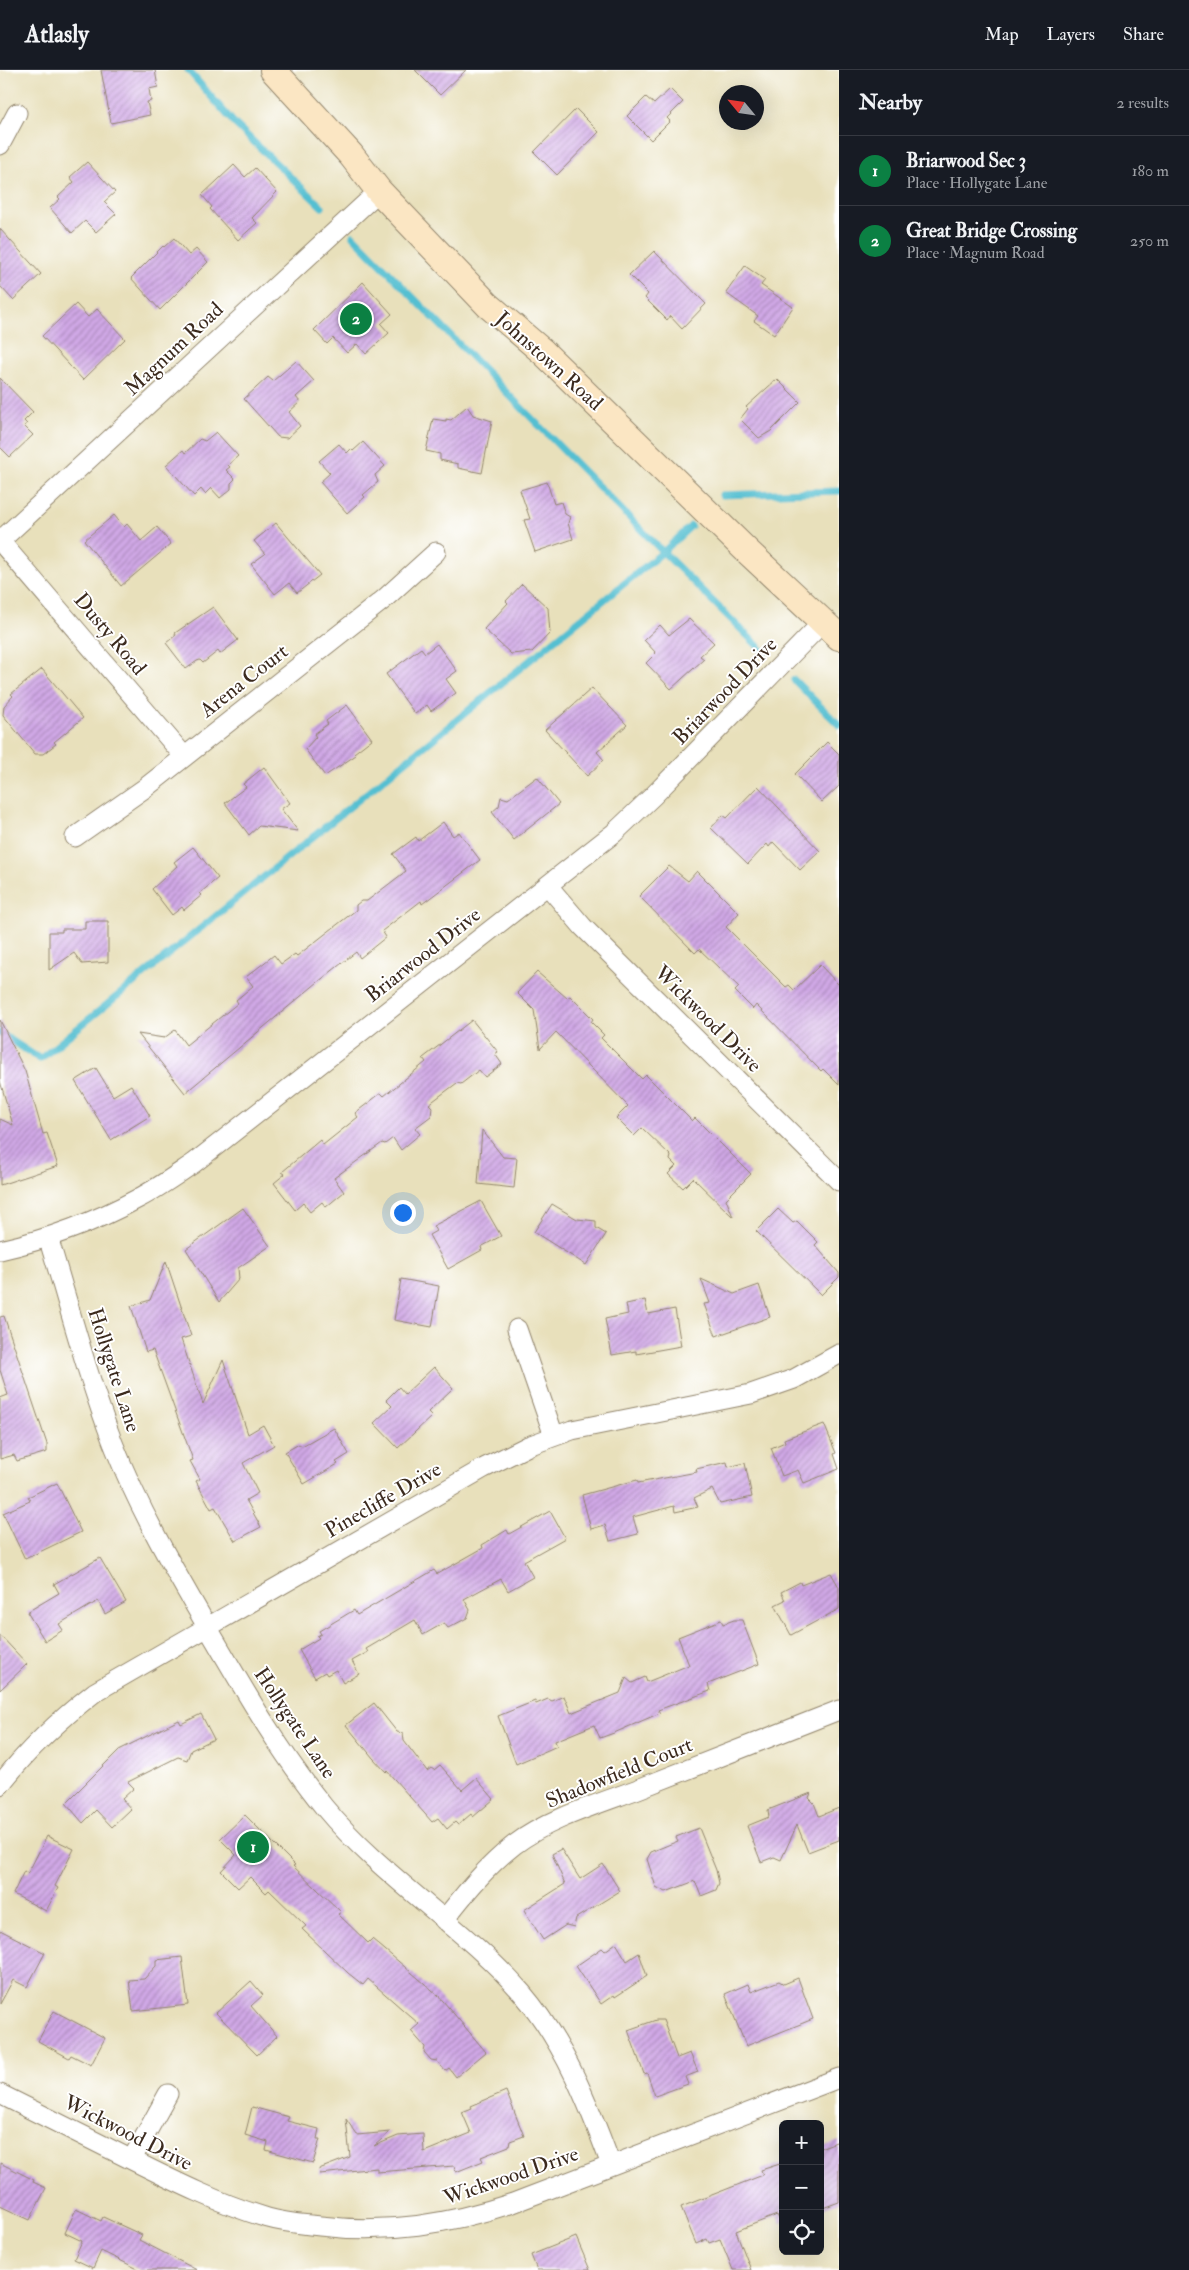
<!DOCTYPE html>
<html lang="en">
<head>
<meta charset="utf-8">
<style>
  :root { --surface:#171b24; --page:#20242c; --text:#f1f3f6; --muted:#9ea1a6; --line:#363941; --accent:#0b8043 }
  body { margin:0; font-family:"IM FELL Double Pica",serif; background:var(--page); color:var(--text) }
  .controls { position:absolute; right:15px; bottom:15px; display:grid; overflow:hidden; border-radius:8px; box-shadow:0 5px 20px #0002 }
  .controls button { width:45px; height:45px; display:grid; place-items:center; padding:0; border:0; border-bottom:1px solid var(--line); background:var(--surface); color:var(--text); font:25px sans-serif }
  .compass { position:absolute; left:719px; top:15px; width:45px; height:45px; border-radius:50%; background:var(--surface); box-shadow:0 5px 20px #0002; rotate:299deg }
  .you { position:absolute; left:402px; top:1142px; width:18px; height:18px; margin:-12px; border:4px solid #fff; border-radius:50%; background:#1a73e8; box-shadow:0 0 0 8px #1a73e833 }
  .badge { display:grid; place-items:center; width:32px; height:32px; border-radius:50%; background:var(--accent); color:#fff; font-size:16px; font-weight:700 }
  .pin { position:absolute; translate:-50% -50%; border:2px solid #fff; box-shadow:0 1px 5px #0006 }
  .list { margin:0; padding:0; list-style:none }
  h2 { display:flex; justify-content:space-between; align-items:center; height:65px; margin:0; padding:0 20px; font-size:21px }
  h2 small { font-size:16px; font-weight:400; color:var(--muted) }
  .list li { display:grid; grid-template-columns:32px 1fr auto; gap:15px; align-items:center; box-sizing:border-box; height:70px; padding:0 20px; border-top:1px solid var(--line) }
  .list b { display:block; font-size:19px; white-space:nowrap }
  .list p { margin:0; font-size:16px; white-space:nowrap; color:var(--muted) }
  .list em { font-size:16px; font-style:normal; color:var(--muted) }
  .icon { flex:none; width:28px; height:28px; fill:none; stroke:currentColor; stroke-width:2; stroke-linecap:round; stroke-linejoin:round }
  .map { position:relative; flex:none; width:839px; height:2200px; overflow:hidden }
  header { display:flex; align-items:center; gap:30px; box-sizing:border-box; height:70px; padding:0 25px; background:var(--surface); border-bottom:1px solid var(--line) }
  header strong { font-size:24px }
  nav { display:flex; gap:28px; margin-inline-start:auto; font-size:18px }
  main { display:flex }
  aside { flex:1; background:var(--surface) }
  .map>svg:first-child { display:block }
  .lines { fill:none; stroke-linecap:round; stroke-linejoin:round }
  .stream { stroke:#55bfd1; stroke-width:7 }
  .building { fill:url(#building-hatch) }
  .minor-casing { stroke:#92856c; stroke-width:21 }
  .secondary-casing { stroke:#92856c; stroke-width:28 }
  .minor { stroke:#fff; stroke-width:19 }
  .secondary { stroke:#fbe6c3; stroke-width:26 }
  .labels { text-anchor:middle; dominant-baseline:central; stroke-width:4; stroke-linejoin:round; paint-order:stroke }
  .street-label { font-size:21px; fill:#3b2a1e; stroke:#fff }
</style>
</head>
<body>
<header>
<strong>Atlasly</strong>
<nav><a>Map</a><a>Layers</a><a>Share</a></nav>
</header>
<main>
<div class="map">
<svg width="839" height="2200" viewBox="0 0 839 2200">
  <defs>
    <pattern id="building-hatch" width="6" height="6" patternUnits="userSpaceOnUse" patternTransform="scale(1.25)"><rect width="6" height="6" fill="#d0a8e6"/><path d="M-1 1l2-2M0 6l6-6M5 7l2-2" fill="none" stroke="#aa89ba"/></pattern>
  </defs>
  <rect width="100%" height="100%" fill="#fff"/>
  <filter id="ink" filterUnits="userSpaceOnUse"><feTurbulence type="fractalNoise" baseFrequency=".02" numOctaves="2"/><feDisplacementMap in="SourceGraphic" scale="10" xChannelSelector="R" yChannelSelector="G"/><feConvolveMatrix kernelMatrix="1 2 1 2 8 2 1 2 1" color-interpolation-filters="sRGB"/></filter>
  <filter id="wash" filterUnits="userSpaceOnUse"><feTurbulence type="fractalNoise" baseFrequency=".0096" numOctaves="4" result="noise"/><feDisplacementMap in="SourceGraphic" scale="20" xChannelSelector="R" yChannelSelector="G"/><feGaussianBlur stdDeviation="1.12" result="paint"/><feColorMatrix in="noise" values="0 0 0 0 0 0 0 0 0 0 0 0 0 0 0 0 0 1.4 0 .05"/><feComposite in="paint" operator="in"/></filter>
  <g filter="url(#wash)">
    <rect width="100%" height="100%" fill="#e8e0bb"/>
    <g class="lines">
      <!-- stream -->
      <path class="stream" d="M 188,0 L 235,54 L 322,137
        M 353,166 L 663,482 L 765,583
        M 722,425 L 839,421
        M 794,610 L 839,655
        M 0,963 L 40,989 L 663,482 L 691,456"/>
    </g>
    <g id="blocks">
      <!-- building -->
      <path class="building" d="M 101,0 L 155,0 L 158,17 L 149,19 L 151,31 L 147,32 L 150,45 L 111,53 Z
        M 415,0 L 466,0 L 440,25 Z
        M 670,19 L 683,32 L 667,48 L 670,51 L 651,70 L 627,46 L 646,27 L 654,34 Z
        M 576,39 L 599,62 L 557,105 L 534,82 Z
        M 87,92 L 115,122 L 104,132 L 116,144 L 96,162 L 85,151 L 72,163 L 50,138 L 60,129 L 58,127 L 74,112 L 70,107 Z
        M 234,95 L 245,107 L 255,98 L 277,122 L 252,148 L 257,153 L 238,170 L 210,139 L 212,137 L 202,125 Z
        M 0,159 L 41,204 L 13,230 L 0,216 Z
        M 174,168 L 189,185 L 196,179 L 208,192 L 160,240 L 131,208 L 163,176 L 164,177 Z
        M 654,181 L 706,234 L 682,259 L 670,246 L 667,250 L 645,228 L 648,224 L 629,205 Z
        M 745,196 L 765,210 L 761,215 L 793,237 L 774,265 L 754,251 L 758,246 L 726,223 Z
        M 363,212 L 392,244 L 381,254 L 389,263 L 366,284 L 357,274 L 347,283 L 333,268 L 327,274 L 314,260 Z
        M 76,234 L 88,247 L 97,239 L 125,269 L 83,310 L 42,266 Z
        M 296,291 L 314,311 L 296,327 L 300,332 L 289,342 L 300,356 L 287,368 L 278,367 L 244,329 L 268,307 L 273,311 Z
        M 0,308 L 33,342 L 24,351 L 27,354 L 24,356 L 33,365 L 10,387 L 0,377 Z
        M 777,309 L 800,332 L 771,361 L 759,368 L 740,349 L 748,339 L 746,337 Z
        M 467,336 L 473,345 L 492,351 L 482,403 L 458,398 L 458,394 L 440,390 L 440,384 L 426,381 L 433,349 L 446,351 L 446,349 L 451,350 Z
        M 216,362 L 238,386 L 228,395 L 230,397 L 226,400 L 235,409 L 231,413 L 231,419 L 220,428 L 211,418 L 205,424 L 201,419 L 194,426 L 166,395 L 183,380 L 185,383 L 200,369 L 205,371 Z
        M 363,372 L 385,396 L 375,405 L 378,412 L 363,425 L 365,427 L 347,443 L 320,412 L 330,403 L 319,391 L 339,374 L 347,383 L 351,379 L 353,381 Z
        M 547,412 L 554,434 L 561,432 L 565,444 L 570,447 L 568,453 L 573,469 L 535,482 L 524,450 L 530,449 L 520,420 Z
        M 114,445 L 124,457 L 127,454 L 141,471 L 157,457 L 171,474 L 121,516 L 84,470 Z
        M 276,453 L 320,505 L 297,523 L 289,513 L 275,524 L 251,494 L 265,484 L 254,471 Z
        M 522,514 L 548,538 L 550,563 L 532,582 L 511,584 L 484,559 L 508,533 L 506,531 Z
        M 213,537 L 238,570 L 220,584 L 218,581 L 203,593 L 200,590 L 197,591 L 186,599 L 166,573 L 176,565 L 175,563 Z
        M 689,549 L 714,573 L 700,586 L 704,589 L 671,619 L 646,593 L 656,583 L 644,570 L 660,555 L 669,565 Z
        M 437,574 L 457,601 L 446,609 L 456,623 L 431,641 L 427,635 L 415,644 L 386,604 L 421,578 L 425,583 Z
        M 42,599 L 83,648 L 54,672 L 56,674 L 43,684 L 35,684 L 3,645 L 4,636 L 13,626 L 11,624 Z
        M 592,618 L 627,655 L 597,682 L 604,690 L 587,706 L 545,660 Z
        M 347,635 L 372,669 L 354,683 L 356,685 L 325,706 L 305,679 L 316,667 L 314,664 L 328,654 L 326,651 Z
        M 827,672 L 839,684 L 839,716 L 822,732 L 795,704 Z
        M 264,697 L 290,733 L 281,739 L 298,761 L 259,756 L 249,765 L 225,733 L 246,717 L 243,714 Z
        M 537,707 L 559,734 L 514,770 L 492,742 L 499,736 L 501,727 L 508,729 Z
        M 758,716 L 820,781 L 800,800 L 773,772 L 769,777 L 767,774 L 748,794 L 711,758 L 723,745 L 727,748 Z
        M 443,752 L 453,766 L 459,762 L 480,790 L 422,834 L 421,831 L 382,861 L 386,867 L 360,888 L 356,882 L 318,912 L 185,1023 L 138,964 L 164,968 L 175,960 L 186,975 L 238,933 L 236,930 L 253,916 L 246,907 L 274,885 L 281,894 L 295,884 L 297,886 L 356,840 L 356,835 L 361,831 L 367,831 L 406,801 L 393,784 L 416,767 L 418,771 Z
        M 193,777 L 218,808 L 200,823 L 202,825 L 184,840 L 182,837 L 172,845 L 152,819 L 177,796 L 174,792 Z
        M 669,796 L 688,811 L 697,801 L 739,843 L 726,857 L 786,917 L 789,915 L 794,920 L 820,895 L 839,915 L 839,1015 L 823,999 L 821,1001 L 756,935 L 753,939 L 735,921 L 739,917 L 699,879 L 695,883 L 639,826 Z
        M 85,851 L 108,851 L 108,892 L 82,894 L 74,883 L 49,900 L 49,862 L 62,862 L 62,859 L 85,859 Z
        M 537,902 L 567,928 L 570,926 L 593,949 L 591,952 L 604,965 L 601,968 L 642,1009 L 646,1005 L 692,1051 L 695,1048 L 751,1104 L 726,1129 L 733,1147 L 693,1108 L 683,1118 L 668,1104 L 676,1096 L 670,1090 L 671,1086 L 642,1058 L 634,1066 L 616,1048 L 628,1036 L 556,962 L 540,979 L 534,940 L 517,923 Z
        M 0,950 L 25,1001 L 43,1064 L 47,1063 L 58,1096 L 0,1115 L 0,1049 L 13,1055 L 0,1011 Z
        M 472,950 L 498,982 L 495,984 L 502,994 L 485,1007 L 479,1000 L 461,1014 L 457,1013 L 429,1034 L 432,1037 L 431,1046 L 415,1058 L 420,1064 L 401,1080 L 393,1068 L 385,1074 L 382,1073 L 334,1108 L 344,1122 L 326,1137 L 322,1132 L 310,1142 L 303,1133 L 295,1140 L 274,1113 L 285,1104 L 282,1102 L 320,1070 L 323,1075 L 358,1047 L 355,1043 L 381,1023 L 384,1026 L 426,992 L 423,988 Z
        M 96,998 L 113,1026 L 131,1015 L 150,1046 L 111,1070 L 75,1011 Z
        M 482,1060 L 503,1087 L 517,1088 L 514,1118 L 478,1114 Z
        M 481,1131 L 501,1166 L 481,1177 L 482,1180 L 448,1199 L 429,1165 L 436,1161 L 433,1156 Z
        M 552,1134 L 577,1149 L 596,1151 L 596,1158 L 606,1164 L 586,1195 L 534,1162 Z
        M 243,1138 L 270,1176 L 238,1198 L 239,1209 L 219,1232 L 186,1179 Z
        M 778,1139 L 793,1153 L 797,1151 L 818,1172 L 815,1175 L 839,1203 L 839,1207 L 821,1225 L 756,1161 Z
        M 166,1191 L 191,1266 L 181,1269 L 203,1334 L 223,1290 L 248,1364 L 263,1355 L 274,1375 L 243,1393 L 258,1423 L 246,1430 L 261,1457 L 235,1471 L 215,1437 L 211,1439 L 196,1411 L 200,1409 L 190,1391 L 193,1390 L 153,1280 L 146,1282 L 131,1236 L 150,1230 Z
        M 401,1209 L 439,1216 L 432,1257 L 394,1250 Z
        M 701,1209 L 734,1224 L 759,1215 L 770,1247 L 716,1266 L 704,1234 L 710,1233 Z
        M 645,1230 L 648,1244 L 675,1239 L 681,1276 L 636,1284 L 636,1281 L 612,1285 L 605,1249 L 628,1244 L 626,1234 Z
        M 4,1246 L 47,1374 L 47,1382 L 17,1391 L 14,1385 L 0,1389 L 0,1328 L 8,1325 L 0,1300 L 0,1247 Z
        M 434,1297 L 453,1318 L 428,1342 L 432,1346 L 398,1378 L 374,1353 L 392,1336 L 386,1330 L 399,1317 L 405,1324 Z
        M 824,1354 L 836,1383 L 834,1384 L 839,1399 L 804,1413 L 798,1400 L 782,1406 L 771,1378 L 785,1372 L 784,1369 Z
        M 334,1358 L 349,1384 L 336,1392 L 338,1394 L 304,1414 L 285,1382 L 299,1374 L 302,1376 Z
        M 727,1392 L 728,1397 L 745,1393 L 752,1427 L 720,1434 L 712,1419 L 694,1428 L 698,1437 L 675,1442 L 674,1436 L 633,1447 L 638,1464 L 610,1471 L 605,1455 L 591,1459 L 582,1425 L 637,1410 L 638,1413 L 697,1402 L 696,1399 Z
        M 57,1413 L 81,1462 L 25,1489 L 3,1443 L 30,1431 L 28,1427 Z
        M 550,1441 L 565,1468 L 524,1491 L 533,1507 L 508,1521 L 501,1509 L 464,1529 L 470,1540 L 467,1548 L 448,1558 L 444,1553 L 423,1565 L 415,1550 L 366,1579 L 368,1582 L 352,1591 L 359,1604 L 343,1613 L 336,1600 L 327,1605 L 325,1602 L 315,1608 L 299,1580 L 319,1568 L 317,1566 L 321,1564 L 319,1561 L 354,1540 L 357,1545 L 434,1500 L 437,1504 L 483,1478 L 482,1475 L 507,1460 L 509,1464 Z
        M 100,1488 L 126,1532 L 105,1544 L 98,1531 L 59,1554 L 63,1560 L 45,1571 L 27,1542 L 59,1523 L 54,1514 Z
        M 831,1503 L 839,1517 L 839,1539 L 791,1565 L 775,1535 L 785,1530 L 781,1522 L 800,1512 L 801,1515 Z
        M 721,1550 L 723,1554 L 734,1550 L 742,1550 L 759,1594 L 708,1614 L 710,1621 L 658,1640 L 660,1643 L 614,1663 L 600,1668 L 594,1655 L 555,1671 L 557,1676 L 516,1694 L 498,1646 L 535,1631 L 536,1634 L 548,1629 L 552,1631 L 564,1626 L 571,1643 L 620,1623 L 626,1608 L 632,1613 L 645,1607 L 647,1612 L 689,1595 L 678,1567 Z
        M 0,1565 L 27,1594 L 0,1620 Z
        M 374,1633 L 397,1662 L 403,1663 L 404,1671 L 427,1701 L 431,1698 L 434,1700 L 440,1695 L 462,1720 L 476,1708 L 494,1729 L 473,1747 L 471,1744 L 458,1755 L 455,1752 L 447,1759 L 438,1748 L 432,1752 L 387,1701 L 386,1702 L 373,1688 L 346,1655 Z
        M 201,1644 L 214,1669 L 191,1680 L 187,1690 L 178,1687 L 128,1712 L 134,1718 L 122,1729 L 131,1739 L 112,1757 L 96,1740 L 83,1753 L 66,1733 L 119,1680 L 179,1650 L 181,1654 Z
        M 811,1723 L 809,1728 L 814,1733 L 819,1746 L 839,1738 L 839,1770 L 808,1782 L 797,1755 L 781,1790 L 774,1787 L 761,1792 L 747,1756 L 769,1747 L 768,1740 Z
        M 245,1745 L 295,1795 L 293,1796 L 341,1842 L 338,1844 L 368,1873 L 372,1869 L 438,1925 L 486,1982 L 456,2007 L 449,1998 L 445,2001 L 437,1991 L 431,1990 L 424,1982 L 425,1977 L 411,1961 L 419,1954 L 368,1909 L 363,1915 L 348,1903 L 302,1859 L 306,1856 L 269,1820 L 266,1823 L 250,1807 L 238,1818 L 221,1801 L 236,1785 L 220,1769 Z
        M 699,1758 L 716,1800 L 719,1813 L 716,1820 L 701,1826 L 695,1811 L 666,1822 L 656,1817 L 647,1789 L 651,1782 L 678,1771 L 676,1767 Z
        M 47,1766 L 74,1779 L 55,1816 L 58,1818 L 46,1841 L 13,1824 L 24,1801 L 28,1803 Z
        M 561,1779 L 580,1809 L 603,1794 L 620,1821 L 576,1848 L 574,1857 L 566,1855 L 543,1870 L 524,1840 L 565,1814 L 552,1784 Z
        M 0,1860 L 45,1883 L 27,1917 L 13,1910 L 0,1934 Z
        M 616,1873 L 627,1891 L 639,1883 L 647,1906 L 615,1927 L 614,1925 L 601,1934 L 576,1896 L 602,1878 L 605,1881 Z
        M 182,1887 L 188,1935 L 133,1941 L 129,1910 L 144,1909 L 156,1896 L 156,1890 Z
        M 798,1908 L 813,1949 L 746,1976 L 725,1924 L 748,1914 L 751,1922 L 779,1911 L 784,1914 Z
        M 251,1911 L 263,1925 L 251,1936 L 277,1966 L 257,1985 L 216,1943 Z
        M 54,1941 L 105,1968 L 91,1995 L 71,1985 L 69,1988 L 38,1971 Z
        M 656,1950 L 663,1950 L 677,1988 L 690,1983 L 698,2002 L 685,2007 L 688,2014 L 655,2026 L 647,2003 L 644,2004 L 628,1960 Z
        M 506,2021 L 524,2066 L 510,2071 L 509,2076 L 481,2087 L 483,2091 L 456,2102 L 454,2096 L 377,2102 L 377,2098 L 320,2104 L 319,2099 L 350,2087 L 346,2049 L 357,2065 L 390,2062 L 374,2076 L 398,2066 L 423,2064 L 424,2082 L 471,2063 L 462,2042 L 472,2038 L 471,2036 Z
        M 252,2037 L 289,2047 L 287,2051 L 319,2059 L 317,2069 L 320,2069 L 313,2093 L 266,2080 L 268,2072 L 245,2065 Z
        M 839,2071 L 839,2132 L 820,2139 L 820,2078 Z
        M 0,2093 L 34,2110 L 33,2112 L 46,2118 L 30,2150 L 0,2136 Z
        M 783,2093 L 783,2153 L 781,2153 L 777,2145 L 736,2161 L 751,2200 L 733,2200 L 720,2169 L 709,2173 L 707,2169 L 696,2174 L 681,2137 L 763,2105 L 761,2100 Z
        M 76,2139 L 101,2151 L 103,2147 L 142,2165 L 139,2170 L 197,2200 L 140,2200 L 101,2181 L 93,2198 L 74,2189 L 82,2171 L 65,2163 Z
        M 576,2167 L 590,2200 L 537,2200 L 531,2185 Z"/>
    </g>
  </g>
  <g filter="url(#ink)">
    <use href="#blocks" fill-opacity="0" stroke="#92856c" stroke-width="1"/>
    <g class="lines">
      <!-- minor casing -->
      <g class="minor-casing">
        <path id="minor" d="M 0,75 L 17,43
          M 0,471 L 379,121
          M 0,471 L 184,686
          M 75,767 L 145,718 L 383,530 L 436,482
          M 548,816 L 583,857 L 839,1111
          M 48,1167 C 69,1235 87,1306 113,1373 C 139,1440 176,1503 212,1565 C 247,1625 281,1684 324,1737 C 382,1807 462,1855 522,1923 C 564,1972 589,2035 611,2095
          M 0,1180 C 49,1169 95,1152 139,1128 C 158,1118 176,1105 194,1093 L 614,763 L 653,726 L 823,552
          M 517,1259 L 554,1366
          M 0,1715 C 28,1679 59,1650 95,1622 L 484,1398 L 528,1376 L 572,1360 L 751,1324 L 794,1309 L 839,1284
          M 444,1850 C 466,1822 486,1797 514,1775 C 548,1749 598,1734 638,1719 C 705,1693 772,1667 839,1640
          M 0,2024 C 44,2046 88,2068 132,2090 C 176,2112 220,2134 268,2148 C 285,2153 302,2154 320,2156 C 387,2164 449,2154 513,2133 L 839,2008
          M 132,2089 L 168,2024"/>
      </g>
      <!-- secondary casing -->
      <g class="secondary-casing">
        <path id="secondary" d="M 273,0 L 351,85 L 379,121 L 488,235 L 543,282 L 748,482 L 839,567"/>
      </g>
      <!-- minor -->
      <use href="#minor" class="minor"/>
      <!-- secondary -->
      <use href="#secondary" class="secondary"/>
    </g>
  </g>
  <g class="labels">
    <!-- street labels -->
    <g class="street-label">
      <text transform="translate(174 279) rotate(-43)">Magnum Road</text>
      <text transform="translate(549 291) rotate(42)">Johnstown Road</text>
      <text transform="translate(110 564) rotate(50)">Dusty Road</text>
      <text transform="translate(244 611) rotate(-38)">Arena Court</text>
      <text transform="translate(725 621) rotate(-46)">Briarwood Drive</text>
      <text transform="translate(423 885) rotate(-38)">Briarwood Drive</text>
      <text transform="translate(708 949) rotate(45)">Wickwood Drive</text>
      <text transform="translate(114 1300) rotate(72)">Hollygate Lane</text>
      <text transform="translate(383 1430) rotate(-30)">Pinecliffe Drive</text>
      <text transform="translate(295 1653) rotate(56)">Hollygate Lane</text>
      <text transform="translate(619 1703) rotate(-22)">Shadowfield Court</text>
      <text transform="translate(128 2063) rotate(27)">Wickwood Drive</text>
      <text transform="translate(511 2106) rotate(-19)">Wickwood Drive</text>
    </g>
  </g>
</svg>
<div class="controls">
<button>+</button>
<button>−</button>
<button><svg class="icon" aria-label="locate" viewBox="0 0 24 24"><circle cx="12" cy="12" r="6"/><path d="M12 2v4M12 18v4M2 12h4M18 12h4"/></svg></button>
</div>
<svg class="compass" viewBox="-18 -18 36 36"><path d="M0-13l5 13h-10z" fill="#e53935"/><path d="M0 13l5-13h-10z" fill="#9ea1a6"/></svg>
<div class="you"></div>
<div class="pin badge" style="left:253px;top:1777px">1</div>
<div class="pin badge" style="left:356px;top:249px">2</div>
</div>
<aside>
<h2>Nearby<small>2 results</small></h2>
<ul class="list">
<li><span class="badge">1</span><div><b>Briarwood Sec 3</b><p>Place · Hollygate Lane</p></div><em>180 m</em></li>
<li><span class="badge">2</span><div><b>Great Bridge Crossing</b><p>Place · Magnum Road</p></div><em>250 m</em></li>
</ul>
</aside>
</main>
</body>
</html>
